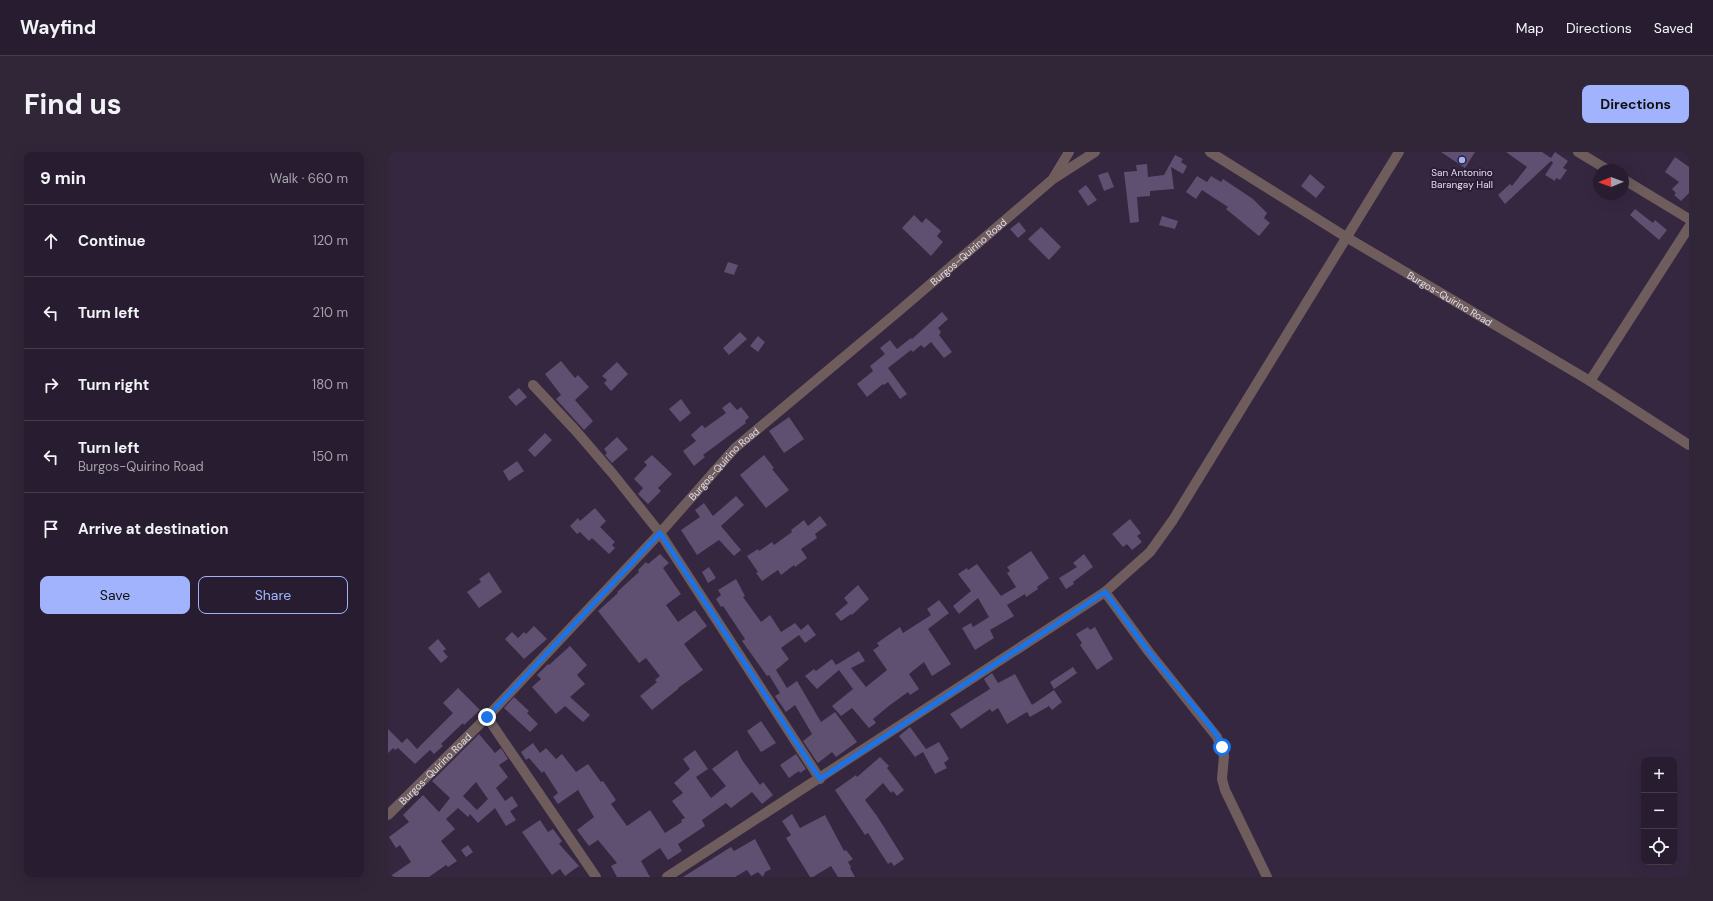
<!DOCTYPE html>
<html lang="en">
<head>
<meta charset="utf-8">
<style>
  :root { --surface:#281d30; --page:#302638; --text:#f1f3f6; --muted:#a5a2ab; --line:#443b4c; --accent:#a1b3fd }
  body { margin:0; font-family:"DM Sans",sans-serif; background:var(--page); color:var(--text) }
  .controls { position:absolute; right:12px; bottom:12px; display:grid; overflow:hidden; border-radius:8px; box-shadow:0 4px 16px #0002 }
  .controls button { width:36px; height:36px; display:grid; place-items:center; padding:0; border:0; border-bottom:1px solid var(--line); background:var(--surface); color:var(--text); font:20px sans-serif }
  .compass { position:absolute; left:1205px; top:12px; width:36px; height:36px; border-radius:50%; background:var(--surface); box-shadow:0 4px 16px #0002; rotate:269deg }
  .stop { position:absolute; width:12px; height:12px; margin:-9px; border:3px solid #1a73e8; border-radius:50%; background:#fff }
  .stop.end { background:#1a73e8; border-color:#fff; box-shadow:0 1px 4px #0008 }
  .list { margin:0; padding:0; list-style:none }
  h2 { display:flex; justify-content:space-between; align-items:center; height:52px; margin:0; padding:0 16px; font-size:17px }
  h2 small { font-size:13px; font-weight:400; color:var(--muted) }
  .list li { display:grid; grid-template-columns:26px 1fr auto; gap:12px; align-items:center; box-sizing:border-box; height:72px; padding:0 16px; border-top:1px solid var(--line) }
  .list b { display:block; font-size:15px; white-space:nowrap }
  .list p { margin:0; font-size:13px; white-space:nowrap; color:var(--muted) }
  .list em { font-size:13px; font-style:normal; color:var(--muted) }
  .actions { display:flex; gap:8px; padding:12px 16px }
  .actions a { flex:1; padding:9px 0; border:1px solid var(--accent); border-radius:8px; text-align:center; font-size:14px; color:var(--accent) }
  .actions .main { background:var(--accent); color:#111 }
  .icon { flex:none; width:22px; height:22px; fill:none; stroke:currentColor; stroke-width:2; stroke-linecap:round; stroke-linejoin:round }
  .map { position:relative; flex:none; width:1301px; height:725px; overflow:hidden; border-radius:8px }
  header { display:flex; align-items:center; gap:24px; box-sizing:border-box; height:56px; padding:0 20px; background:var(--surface); border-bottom:1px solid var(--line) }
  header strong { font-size:19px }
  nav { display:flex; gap:22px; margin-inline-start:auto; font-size:14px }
  .intro { display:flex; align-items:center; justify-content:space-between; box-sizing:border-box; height:96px; padding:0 24px }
  h1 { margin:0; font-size:28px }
  .button { padding:10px 18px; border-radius:8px; background:var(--accent); color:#111; font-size:14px; font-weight:700 }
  main { display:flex; gap:24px; padding:0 24px }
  aside { flex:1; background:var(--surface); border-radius:8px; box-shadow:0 4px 16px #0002 }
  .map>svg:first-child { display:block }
  .building { fill:#5f4f71; fill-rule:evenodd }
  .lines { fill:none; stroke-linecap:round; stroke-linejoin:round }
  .minor { stroke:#6e5d5c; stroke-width:10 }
  .route { stroke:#1a73e8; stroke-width:5 }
  .poi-dot { fill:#a1b3fd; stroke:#2b1d35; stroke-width:1.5 }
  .labels { text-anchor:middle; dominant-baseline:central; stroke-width:4; stroke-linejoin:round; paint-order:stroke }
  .poi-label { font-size:10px; fill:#e5dced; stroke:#2b1d35 }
  .street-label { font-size:10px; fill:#e5dced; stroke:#2b1d35 }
</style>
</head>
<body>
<header>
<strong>Wayfind</strong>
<nav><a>Map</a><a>Directions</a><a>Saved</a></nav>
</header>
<div class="intro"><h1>Find us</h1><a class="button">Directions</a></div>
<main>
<aside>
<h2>9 min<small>Walk · 660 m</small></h2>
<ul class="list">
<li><svg class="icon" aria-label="ahead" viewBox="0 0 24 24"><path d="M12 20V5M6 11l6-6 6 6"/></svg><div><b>Continue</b></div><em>120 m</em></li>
<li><svg class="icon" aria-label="left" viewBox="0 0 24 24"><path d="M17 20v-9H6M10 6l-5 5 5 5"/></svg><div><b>Turn left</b></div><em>210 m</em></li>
<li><svg class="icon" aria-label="right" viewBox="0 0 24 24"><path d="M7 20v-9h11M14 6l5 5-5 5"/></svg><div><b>Turn right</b></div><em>180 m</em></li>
<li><svg class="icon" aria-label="left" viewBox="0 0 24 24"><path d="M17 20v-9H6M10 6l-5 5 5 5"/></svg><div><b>Turn left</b><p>Burgos-Quirino Road</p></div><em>150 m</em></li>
<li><svg class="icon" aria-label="arrive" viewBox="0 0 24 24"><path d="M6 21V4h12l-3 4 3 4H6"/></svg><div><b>Arrive at destination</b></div></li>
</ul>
<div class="actions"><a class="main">Save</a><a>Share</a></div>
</aside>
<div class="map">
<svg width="1301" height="725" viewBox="0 0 1301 725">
  <rect width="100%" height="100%" fill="#352740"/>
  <!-- building -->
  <path class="building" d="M 1053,0 L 1087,0 L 1077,16 Z
    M 1118,0 L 1154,0 L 1163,6 L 1167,0 L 1180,9 L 1175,16 L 1179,18 L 1172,28 L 1168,26 L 1167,29 L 1157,23 L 1165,11 L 1163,9 L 1117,52 L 1110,43 L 1122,32 L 1124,34 L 1139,15 Z
    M 787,3 L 795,7 L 793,10 L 799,14 L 795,22 L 783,15 L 786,37 L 762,39 L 762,44 L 749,45 L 751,70 L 742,71 L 736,20 L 749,19 L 748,13 L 759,12 L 760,25 L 776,23 Z
    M 1287,5 L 1301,15 L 1301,41 L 1293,49 L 1286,43 L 1288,41 L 1284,37 L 1291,30 L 1277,20 Z
    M 720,20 L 726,35 L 716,39 L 710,23 Z
    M 922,22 L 937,35 L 928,46 L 913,34 Z
    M 809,24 L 819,30 L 823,24 L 833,30 L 835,27 L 865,47 L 879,61 L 876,66 L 882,71 L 871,84 L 838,57 L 840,55 L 814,38 L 808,47 L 798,40 Z
    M 698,33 L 709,48 L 700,54 L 690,39 Z
    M 1247,57 L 1265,71 L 1267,68 L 1279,78 L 1271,88 L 1242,63 Z
    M 526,63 L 534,71 L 538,66 L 553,79 L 549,84 L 555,90 L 543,104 L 514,76 Z
    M 774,64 L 790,69 L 787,77 L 771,73 Z
    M 631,70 L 638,79 L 630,86 L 622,77 Z
    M 653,75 L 673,95 L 661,108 L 640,87 Z
    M 340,110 L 350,113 L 346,123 L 336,120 Z
    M 554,160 L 560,167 L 550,176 L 553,180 L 551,183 L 564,200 L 556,206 L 543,190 L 536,196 L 533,193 L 525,200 L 523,198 L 500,216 L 519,242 L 512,247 L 500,230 L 496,233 L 495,232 L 479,245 L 469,232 L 485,219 L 482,214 L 497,202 L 492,196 L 502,188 L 509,197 L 523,186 L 524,187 Z
    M 352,180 L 359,187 L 341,203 L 335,196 Z
    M 370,184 L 377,190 L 370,200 L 362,194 Z
    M 173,209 L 187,226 L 190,223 L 201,235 L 187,248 L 205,269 L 196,278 L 168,247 L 173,243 L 157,222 Z
    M 229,210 L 240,222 L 223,239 L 216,231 L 219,228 L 214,224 Z
    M 131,236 L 139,245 L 128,254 L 120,245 Z
    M 293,247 L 303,261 L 292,270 L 281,257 Z
    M 342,250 L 349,258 L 353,255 L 361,265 L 357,269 L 358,271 L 315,303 L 317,305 L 306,314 L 295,299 L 308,289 L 303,283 L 314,273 L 317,276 L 338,261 L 334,256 Z
    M 401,265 L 416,287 L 396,301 L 381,279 Z
    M 157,281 L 164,288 L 147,305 L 140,298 Z
    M 229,285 L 240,297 L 224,311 L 217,303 L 219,301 L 216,297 Z
    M 264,303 L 284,322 L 270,336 L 273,339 L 260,352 L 250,342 L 255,336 L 246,327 L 259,313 L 256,310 Z
    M 376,303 L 386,316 L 384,317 L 401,338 L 378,356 L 352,323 Z
    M 129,309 L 136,319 L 121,329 L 115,319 Z
    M 348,344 L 356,353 L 333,374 L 353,398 L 346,404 L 331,388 L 309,403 L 293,378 L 312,365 L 307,358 L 316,351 L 325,364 Z
    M 207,356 L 218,369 L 212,375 L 227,390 L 224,393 L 227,396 L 221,402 L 204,386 L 201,389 L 192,380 L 189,382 L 182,374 L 190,366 L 192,369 Z
    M 432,364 L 439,373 L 427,382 L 429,386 L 413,397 L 419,406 L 407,415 L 406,413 L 393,423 L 390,418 L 374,429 L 368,421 L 370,420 L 359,404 L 370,397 L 371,399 L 374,397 L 384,390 L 386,393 L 404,380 L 403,378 L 416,368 L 420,374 Z
    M 742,367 L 753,381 L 749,384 L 754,390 L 744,398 L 739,392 L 735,395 L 724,382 Z
    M 643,399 L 661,426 L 649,435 L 650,437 L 638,445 L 637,442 L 619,453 L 626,464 L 602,478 L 606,486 L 587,498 L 574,476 L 583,471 L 585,475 L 601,465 L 590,446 L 571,462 L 565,454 L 583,439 L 570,422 L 579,416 L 580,418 L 589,412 L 613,444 L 628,435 L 619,421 L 622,419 L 619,415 Z
    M 272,402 L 281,411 L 275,416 L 293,442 L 278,453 L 290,470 L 307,458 L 319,474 L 296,492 L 315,518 L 290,536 L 290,537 L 264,558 L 252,544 L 269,530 L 267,528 L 272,524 L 258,506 L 251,511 L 210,459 L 230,441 L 229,440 L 251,420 L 250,418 L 258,410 L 260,412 Z
    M 696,402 L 705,415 L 685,430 L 686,432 L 678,437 L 671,426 L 689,415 L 685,411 Z
    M 321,415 L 328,426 L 320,431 L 314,420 Z
    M 101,420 L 114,440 L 91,456 L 79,440 L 93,430 L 91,427 Z
    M 348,427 L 357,444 L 355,445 L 373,470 L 382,463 L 393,480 L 407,471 L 413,478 L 420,472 L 428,483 L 417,491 L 411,483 L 393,496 L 401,507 L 388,518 L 399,536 L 409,529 L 433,570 L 447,560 L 469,590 L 448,605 L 444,600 L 430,611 L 429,610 L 415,589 L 424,582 L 407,553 L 398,560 L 387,544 L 392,541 L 381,523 L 379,524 L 354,489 L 357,487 L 335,454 L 333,455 L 328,447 L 333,443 L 330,438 Z
    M 470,433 L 481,447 L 464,463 L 463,462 L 453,469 L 447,462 L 460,451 L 456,446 Z
    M 551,448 L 561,461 L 540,477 L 563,512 L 544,524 L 536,510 L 521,522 L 531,537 L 522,543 L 520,540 L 502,553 L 485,567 L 488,571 L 481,576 L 464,556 L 453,564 L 444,554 L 465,537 L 451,518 L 429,537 L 417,524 L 426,517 L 428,519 L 444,507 L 448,513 L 471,499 L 477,509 L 463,516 L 478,535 L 499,518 L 485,498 L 491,494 L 489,491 L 512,475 L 515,481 L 543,463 L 539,457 Z
    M 146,474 L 159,487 L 136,507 L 117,487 L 124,480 L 130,486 L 136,480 L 138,482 Z
    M 700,475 L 702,478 L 707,475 L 725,507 L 709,518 L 692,493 L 694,491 L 688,482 Z
    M 50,487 L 58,497 L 55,499 L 60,505 L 53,511 L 40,496 Z
    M 182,494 L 199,513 L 189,523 L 197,532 L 182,545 L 202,563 L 195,570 L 177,554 L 168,562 L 144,535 L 153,527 L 149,523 L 160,512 L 161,513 Z
    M 685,515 L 689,521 L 666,537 L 662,530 Z
    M 604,521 L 610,531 L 627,522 L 644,553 L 666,538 L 674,550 L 664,558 L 661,554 L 642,565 L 639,560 L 619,572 L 610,556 L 604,560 L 602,557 L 573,577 L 562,562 L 602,537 L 596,527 Z
    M 70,536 L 92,558 L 76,573 L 75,571 L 53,592 L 55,594 L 46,602 L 42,598 L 27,612 L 10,596 L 7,598 L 5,596 L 0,601 L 0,577 L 14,591 L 19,586 L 29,597 L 65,561 L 55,551 Z
    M 126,545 L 141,559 L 139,561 L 150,572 L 142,580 L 116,556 Z
    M 373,569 L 388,591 L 373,600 L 359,579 Z
    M 522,575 L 538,597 L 551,590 L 561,607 L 556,611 L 559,616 L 547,622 L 535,600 L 527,605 L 511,584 Z
    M 91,582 L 107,601 L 113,596 L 120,607 L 111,613 L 120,625 L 108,636 L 117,649 L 124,644 L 130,654 L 122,659 L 128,668 L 118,674 L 107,656 L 90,671 L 82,662 L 80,665 L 70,656 L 58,667 L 67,677 L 53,689 L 69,709 L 60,715 L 58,713 L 41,725 L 1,725 L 23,710 L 12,693 L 8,696 L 1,685 L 21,670 L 15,663 L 35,643 L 51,660 L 62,646 L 44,629 ZM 88,630 L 100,647 L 89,658 L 75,644 Z
    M 145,591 L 152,601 L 158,596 L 168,607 L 174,602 L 188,620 L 200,612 L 213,630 L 215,629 L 228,648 L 223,652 L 239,674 L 262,658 L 277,681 L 294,670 L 293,668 L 297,666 L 284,649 L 295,641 L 286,631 L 302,617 L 295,607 L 307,598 L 320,617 L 308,625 L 323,646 L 338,634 L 324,617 L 349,598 L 354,608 L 372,633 L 375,630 L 385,643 L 374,652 L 364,640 L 343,656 L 338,651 L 314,668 L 317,674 L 290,692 L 294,699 L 280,708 L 272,696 L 253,709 L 262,725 L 229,725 L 223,714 L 229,711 L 210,688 L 201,694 L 189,678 L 206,665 L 190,638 L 170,652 L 165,645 L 170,641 L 156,619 L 154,621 L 141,606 L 138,608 L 133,600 Z
    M 408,602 L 418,617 L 412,621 L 411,619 L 401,626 L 392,613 Z
    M 492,605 L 501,614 L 499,616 L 516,638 L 509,644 L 505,639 L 503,641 L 495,631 L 477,648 L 489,664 L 516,707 L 506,714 L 503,710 L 500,712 L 480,681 L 477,683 L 447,638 L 468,623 L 469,625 Z
    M 404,662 L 412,676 L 437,663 L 456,699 L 458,698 L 465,707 L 460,710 L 463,715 L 462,716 L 467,725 L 450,725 L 443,714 L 425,725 L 422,725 L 398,686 L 403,683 L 394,669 Z
    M 152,668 L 160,680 L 165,677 L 174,689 L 171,692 L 191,714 L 177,724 L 172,717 L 164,723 L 134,680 Z
    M 367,687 L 383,717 L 377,720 L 375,725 L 370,720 L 363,724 L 359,718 L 347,725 L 295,725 L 343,695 L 346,699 Z
    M 80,693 L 85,700 L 78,705 L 73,698 Z"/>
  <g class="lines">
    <!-- minor -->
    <g class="minor">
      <path id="s1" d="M 822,0 L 958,85 L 1202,229 L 1301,293"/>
      <path d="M 1190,0 L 1220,18"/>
      <path d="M 666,25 L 681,0"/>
      <path d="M 1235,27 L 1301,67"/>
      <path d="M 1202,229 L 1301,75"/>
      <path d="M 145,233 L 188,279 L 225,322 L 272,381 L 432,627"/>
      <path d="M 717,440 L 761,500 L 829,585 L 836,604 L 834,627 L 837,638 L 879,725"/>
      <path d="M 99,565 L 208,725"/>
      <path id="s2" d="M 0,663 L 99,565 L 272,381 L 347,296 L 511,159 L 665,27 L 707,0"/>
      <path d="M 279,725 L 717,440 L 762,400 L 785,368 L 1011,0"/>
    </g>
  </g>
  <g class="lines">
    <!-- route -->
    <path class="route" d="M 99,565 L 272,381 L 432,627 L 717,440 L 761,500 L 822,574 L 830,585 L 834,595"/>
  </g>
  <!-- markers -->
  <circle class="poi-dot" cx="1074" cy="8" r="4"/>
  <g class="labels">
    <!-- poi labels -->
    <g class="poi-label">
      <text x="1074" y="20">San Antonino<tspan x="1074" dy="12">Barangay Hall</tspan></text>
    </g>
    <!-- street labels -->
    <g class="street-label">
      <text stroke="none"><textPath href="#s2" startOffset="810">Burgos-Quirino Road</textPath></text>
      <text stroke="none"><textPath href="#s1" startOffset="281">Burgos-Quirino Road</textPath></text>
      <text stroke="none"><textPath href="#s2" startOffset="486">Burgos-Quirino Road</textPath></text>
      <text stroke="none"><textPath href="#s2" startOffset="66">Burgos-Quirino Road</textPath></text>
    </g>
  </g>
</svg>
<div class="controls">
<button>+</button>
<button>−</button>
<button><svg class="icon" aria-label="locate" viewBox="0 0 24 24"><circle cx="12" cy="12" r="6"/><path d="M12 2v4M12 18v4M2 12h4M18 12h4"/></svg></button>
</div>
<svg class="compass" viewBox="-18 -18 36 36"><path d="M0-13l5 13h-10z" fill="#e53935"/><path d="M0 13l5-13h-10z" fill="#a5a2ab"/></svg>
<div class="stop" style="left:834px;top:595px"></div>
<div class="stop end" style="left:99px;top:565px"></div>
</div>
</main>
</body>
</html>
